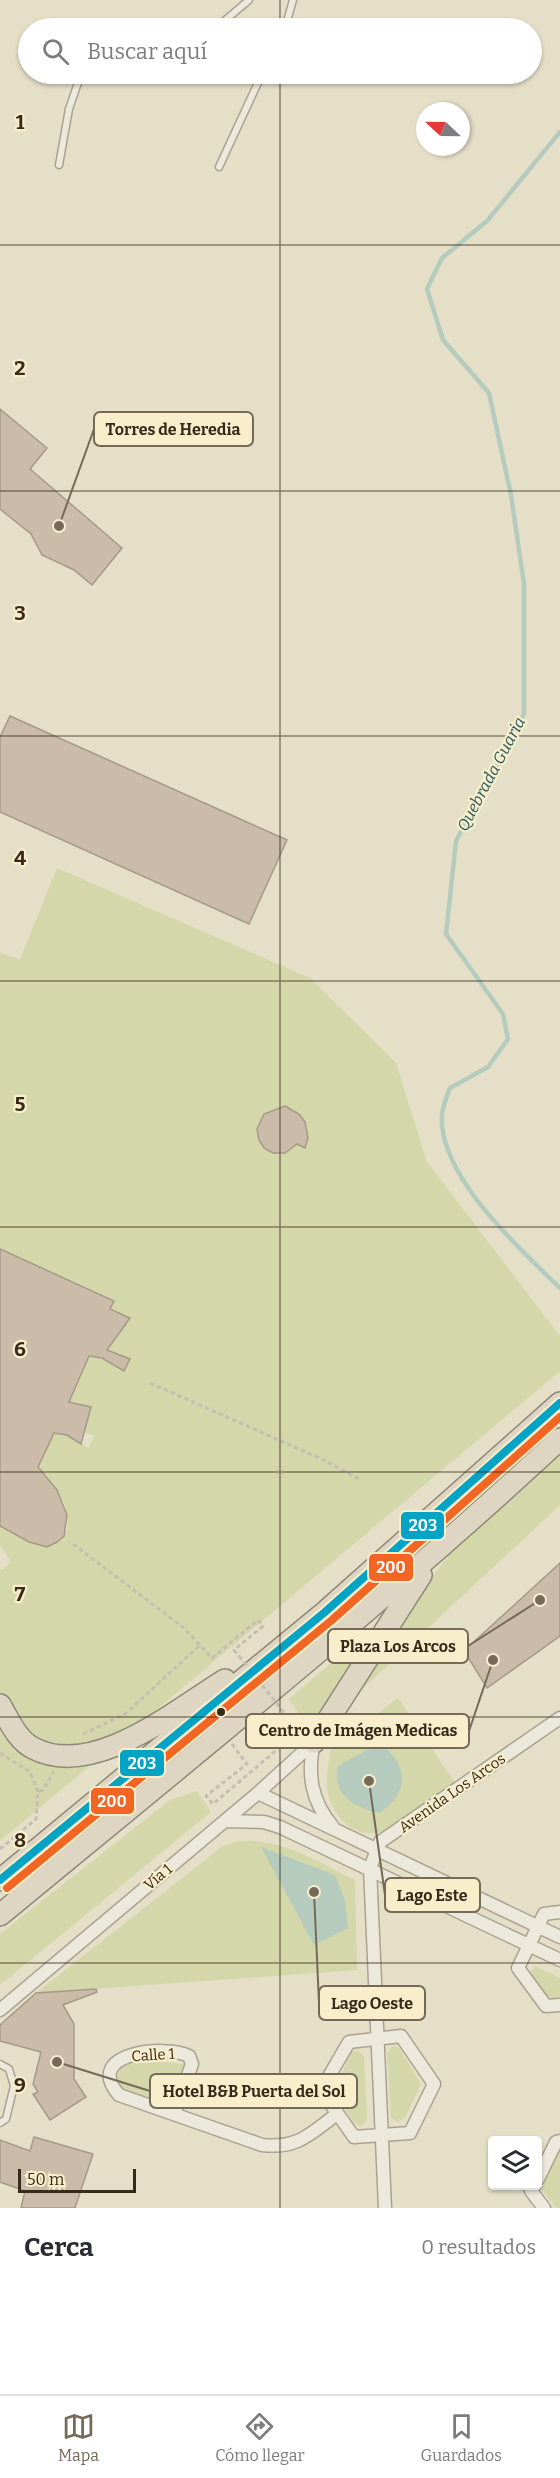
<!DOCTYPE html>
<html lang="es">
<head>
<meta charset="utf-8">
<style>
  :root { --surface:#fff; --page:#f7f7f7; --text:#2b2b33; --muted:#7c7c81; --line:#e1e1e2; --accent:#756957 }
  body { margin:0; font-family:Bitter,serif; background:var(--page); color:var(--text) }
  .controls { position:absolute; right:18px; bottom:18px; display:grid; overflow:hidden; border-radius:6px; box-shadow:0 2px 4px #0004 }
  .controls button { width:54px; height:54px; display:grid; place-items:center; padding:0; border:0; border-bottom:2px solid var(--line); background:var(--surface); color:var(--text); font:30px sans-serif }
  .compass { position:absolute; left:416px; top:102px; width:54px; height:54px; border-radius:50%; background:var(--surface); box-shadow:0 2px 4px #0004; rotate:292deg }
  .scale { position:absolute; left:18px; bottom:15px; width:118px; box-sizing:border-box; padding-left:6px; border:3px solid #382a1a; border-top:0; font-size:16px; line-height:21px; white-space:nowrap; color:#382a1a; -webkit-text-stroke:4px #f8eecc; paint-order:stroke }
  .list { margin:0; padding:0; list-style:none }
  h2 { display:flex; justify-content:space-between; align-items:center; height:78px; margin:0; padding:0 24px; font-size:26px }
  h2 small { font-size:20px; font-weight:400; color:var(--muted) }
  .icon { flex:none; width:33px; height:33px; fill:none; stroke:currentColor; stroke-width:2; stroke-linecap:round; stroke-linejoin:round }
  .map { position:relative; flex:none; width:560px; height:2208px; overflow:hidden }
  .search { position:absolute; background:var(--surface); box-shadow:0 2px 4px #0004; left:18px; right:18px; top:18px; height:66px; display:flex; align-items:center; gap:15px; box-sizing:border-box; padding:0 21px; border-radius:33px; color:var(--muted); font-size:22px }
  .sheet { height:186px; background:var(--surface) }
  nav { display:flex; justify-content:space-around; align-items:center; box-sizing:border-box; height:84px; border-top:2px solid var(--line); background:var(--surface); font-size:16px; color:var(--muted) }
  nav a { display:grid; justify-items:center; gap:3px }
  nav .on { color:var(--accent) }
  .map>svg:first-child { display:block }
  .green { fill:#d3d7a9 }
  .water { fill:#b5cbbe }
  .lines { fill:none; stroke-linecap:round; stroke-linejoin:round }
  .stream { stroke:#b5cbbe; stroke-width:4.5 }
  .building { fill:#cabca8; stroke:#a59988; stroke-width:1.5 }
  .service-casing { stroke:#aaa292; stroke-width:9 }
  .minor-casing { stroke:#aaa292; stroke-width:15 }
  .trunk-casing { stroke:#8f8879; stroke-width:24 }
  .path { stroke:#c5bfb2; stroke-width:3; stroke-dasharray:4.5 3; stroke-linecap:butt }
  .service { stroke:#ece8db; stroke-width:6 }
  .minor { stroke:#ece8db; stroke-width:12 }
  .trunk { stroke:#ded6c2; stroke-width:21 }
  .path-bridge { stroke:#c5bfb2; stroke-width:3; stroke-dasharray:4.5 3; stroke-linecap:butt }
  .bus-1-casing { stroke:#f8eecc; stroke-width:12 }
  .bus-2-casing { stroke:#f8eecc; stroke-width:12 }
  .bus-1 { stroke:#03a3c5; stroke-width:8 }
  .bus-2 { stroke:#f26522; stroke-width:8 }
  .grid { fill:none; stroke:#382a1a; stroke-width:1.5; stroke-opacity:0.55 }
  .bus-dot { fill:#382a1a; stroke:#f8eecc; stroke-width:2 }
  .labels { text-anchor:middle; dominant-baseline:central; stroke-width:4.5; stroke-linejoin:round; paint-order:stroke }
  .street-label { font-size:15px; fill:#382a1a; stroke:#f8eecc }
  .water-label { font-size:16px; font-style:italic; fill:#285959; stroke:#f8eecc }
  .grid-label { font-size:20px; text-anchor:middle; font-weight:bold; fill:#382a1a; stroke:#f8eecc; stroke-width:4.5; stroke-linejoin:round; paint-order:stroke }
  .leader { fill:none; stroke:#756957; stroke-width:2 }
  .callout-dot { fill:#756957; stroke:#f8eecc; stroke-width:2 }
  .callout { fill:#f8eecc; stroke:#756957; stroke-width:2 }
  .callout-label { font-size:16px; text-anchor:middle; font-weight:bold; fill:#382a1a }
  .line-badge { stroke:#f8eecc; stroke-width:2 }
  .badge-label { font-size:16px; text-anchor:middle; font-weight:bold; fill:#fff }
</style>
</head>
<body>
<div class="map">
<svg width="560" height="2208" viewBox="0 0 560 2208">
  <rect width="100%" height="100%" fill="#e5dfc8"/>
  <!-- green -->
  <path class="green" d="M 57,868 L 310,978 L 396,1063 L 427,1162 L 560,1336 L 560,1371 L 0,1841 L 0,1568 L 2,1570 L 11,1562 L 0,1545 L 0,1523 C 12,1531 22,1541 36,1545 C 45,1547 52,1547 59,1541 C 82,1521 55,1481 38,1467 L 54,1433 L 67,1435 L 89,1448 L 94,1436 L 60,1422 L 89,1356 L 103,1358 L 124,1371 L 130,1359 L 94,1344 L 114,1301 L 0,1249 L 0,953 L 20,959 Z
    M 560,1454 L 560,1505 L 341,1709 L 414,1600 L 450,1554 Z
    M 392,1611 L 310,1731 L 289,1699 Z
    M 398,1698 L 455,1783 C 433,1798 410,1819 386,1830 C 356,1843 329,1815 327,1786 C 326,1773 329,1761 331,1749 Z
    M 197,1791 L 211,1812 L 0,1985 L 0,1934 L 170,1800 Z
    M 238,1841 C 286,1839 313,1860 355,1880 L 357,1970 L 36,1993 L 223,1846 Z
    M 535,1966 L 560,1978 L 560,1998 C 544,2000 538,1985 530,1973 Z
    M 393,2046 L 399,2048 L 421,2084 L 405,2118 L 398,2122 L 391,2118 L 387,2053 Z
    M 358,2050 L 364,2056 L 367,2120 L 361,2126 L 353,2122 L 334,2091 L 352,2051 Z
    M 135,2060 L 184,2064 L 169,2107 L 121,2089 L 116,2080 L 122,2065 Z
    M 560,2150 L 560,2208 L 556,2208 L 541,2189 Z"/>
  <!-- water -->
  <path class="water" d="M 377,1747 L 384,1747 C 411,1768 406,1797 379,1813 C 355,1808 331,1794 338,1766 L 365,1751 Z
    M 261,1847 L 335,1875 L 345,1901 L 348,1928 L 314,1945 Z"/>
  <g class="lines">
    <!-- stream -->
    <path class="stream" d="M 560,132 L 487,221 L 442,258 L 427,289 L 443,340 L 489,393 L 511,495 L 524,584 L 524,714 L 456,841 L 446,934 L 503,1014 L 508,1039 L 488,1067 L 450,1088 C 447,1096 443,1106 442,1114 C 437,1175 520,1249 560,1288"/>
  </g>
  <!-- building -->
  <path class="building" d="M 0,409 L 47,448 L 30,469 L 122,548 L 92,585 L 74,570 L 42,555 L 31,534 L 0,509 Z
    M 10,716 L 287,840 L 249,924 L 0,812 L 0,737 Z
    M 285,1106 L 299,1114 L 305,1122 L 308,1138 L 305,1148 L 297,1144 L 285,1153 L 273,1153 L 264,1148 L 259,1140 L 257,1129 L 264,1114 Z
    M 0,1249 L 114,1301 L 110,1309 L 130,1318 L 107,1350 L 130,1359 L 124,1371 L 102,1358 L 89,1356 L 69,1402 L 91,1407 L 81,1444 L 67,1435 L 54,1433 L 38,1467 L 57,1490 L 67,1515 L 64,1536 L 57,1542 L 47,1547 L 29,1542 L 0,1526 Z
    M 560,1563 L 560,1636 L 487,1688 L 464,1651 Z
    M 96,1989 L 97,1992 L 63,2005 L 74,2024 L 74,2079 L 86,2097 L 50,2120 L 33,2094 L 38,2092 L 33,2084 L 41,2052 L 0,2041 L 0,2025 L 36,1993 Z
    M 34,2137 L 93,2154 L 75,2208 L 21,2208 L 25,2191 L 0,2182 L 0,2140 L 30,2151 Z"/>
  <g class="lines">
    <!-- service casing -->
    <g class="service-casing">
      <path id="service" d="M 216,28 L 249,0
        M 285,28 L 293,0
        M 59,165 L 69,109 L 81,74 L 87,74
        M 219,167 L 262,74
        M 0,2064 L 9,2069 L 14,2086 L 6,2119 L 0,2123"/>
    </g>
    <!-- minor casing -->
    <g class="minor-casing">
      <path id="minor" d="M 314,1742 C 307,1774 311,1801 333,1827
        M 258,1793 L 560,1937
        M 225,1821 L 264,1822 L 280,1827 L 560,1960
        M 560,1912 L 544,1914 L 518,1968 L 546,2006 L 560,2005
        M 0,2010 L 258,1793 L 314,1742
        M 401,2036 L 434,2084 L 410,2133 L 354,2137 L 321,2090 L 349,2042 Z
        M 174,2114 L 192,2064 L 189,2056 C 165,2044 82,2053 119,2095 L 262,2145 C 298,2149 310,2134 337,2114
        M 538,2179 L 556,2142 L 560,2141
        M 534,2186 L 531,2191 L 544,2208
        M 385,2208 L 370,1868 L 380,1842 L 560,1718"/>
    </g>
    <!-- trunk casing -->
    <g class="trunk-casing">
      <path id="trunk" d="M 0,1705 C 9,1720 17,1740 33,1748 C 93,1780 176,1710 225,1680
        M 314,1742 L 421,1575
        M 0,1880 L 325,1612 L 560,1403
        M 0,1915 C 189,1759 380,1606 560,1439"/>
    </g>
    <!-- path -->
    <path class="path" d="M 150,1383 L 324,1460 L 361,1480
      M 73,1544 L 184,1628 L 212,1658 L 258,1620 L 263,1626 L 234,1650 L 239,1656
      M 83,1734 L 125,1714 L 200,1645
      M 232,1744 L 247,1764 L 206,1796 L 213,1804 L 299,1731 L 289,1719
      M 0,1753 L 30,1772 L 38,1792
      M 0,1849 L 36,1819 L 38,1792 L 43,1790 L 54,1771"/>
    <!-- service -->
    <use href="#service" class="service"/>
    <!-- minor -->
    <use href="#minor" class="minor"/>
    <!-- trunk -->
    <use href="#trunk" class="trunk"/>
    <!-- path-bridge -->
    <path class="path-bridge" d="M 239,1656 L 289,1719"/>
    <!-- bus-1 casing -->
    <g class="bus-1-casing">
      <path id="bus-1" d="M 0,1880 L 325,1612 L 560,1403"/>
    </g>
    <!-- bus-2 casing -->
    <g class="bus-2-casing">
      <path id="bus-2" d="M 7,1888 L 332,1620 L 560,1417"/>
    </g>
    <!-- bus-1 -->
    <use href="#bus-1" class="bus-1"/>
    <!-- bus-2 -->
    <use href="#bus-2" class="bus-2"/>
  </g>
  <!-- grid -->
  <path class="grid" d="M 280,0 L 280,28M 280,74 L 280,2208M 0,245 L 560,245M 0,491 L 560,491M 0,736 L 560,736M 0,981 L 560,981M 0,1227 L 560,1227M 0,1472 L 560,1472M 0,1717 L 560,1717M 0,1963 L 560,1963"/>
  <!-- markers -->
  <circle class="bus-dot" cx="221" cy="1712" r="5"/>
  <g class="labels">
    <!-- street labels -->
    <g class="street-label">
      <text transform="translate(452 1793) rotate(-35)">Avenida Los Arcos</text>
      <text transform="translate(158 1877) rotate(-40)">Vía 1</text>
      <text transform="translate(153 2055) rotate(-4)">Calle 1</text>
    </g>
    <!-- water labels -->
    <g class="water-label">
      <text transform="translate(491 774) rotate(-62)">Quebrada Guaria</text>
    </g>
  </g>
  <g class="grid-label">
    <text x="20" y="129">1</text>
    <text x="20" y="375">2</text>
    <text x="20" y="620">3</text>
    <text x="20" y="865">4</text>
    <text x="20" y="1111">5</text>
    <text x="20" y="1356">6</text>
    <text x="20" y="1601">7</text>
    <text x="20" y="1847">8</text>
    <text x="20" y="2092">9</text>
  </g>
  <!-- callouts -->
  <path class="leader" d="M59 526L94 429M540 1600L468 1646M493 1660L469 1731M369 1781L385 1895M314 1892L319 2003M57 2062L150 2091"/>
  <g class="callout-dot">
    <circle cx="59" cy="526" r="6"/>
    <circle cx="540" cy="1600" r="6"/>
    <circle cx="493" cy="1660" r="6"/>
    <circle cx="369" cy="1781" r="6"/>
    <circle cx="314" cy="1892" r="6"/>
    <circle cx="57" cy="2062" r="6"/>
  </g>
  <g class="callout">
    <rect x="94" y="412" width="159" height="34" rx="6"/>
    <rect x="328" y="1629" width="140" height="34" rx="6"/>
    <rect x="246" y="1714" width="223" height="34" rx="6"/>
    <rect x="385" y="1878" width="95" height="34" rx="6"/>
    <rect x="319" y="1986" width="106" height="34" rx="6"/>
    <rect x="150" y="2074" width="207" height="34" rx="6"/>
  </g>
  <g class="callout-label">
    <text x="173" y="435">Torres de Heredia</text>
    <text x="398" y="1652">Plaza Los Arcos</text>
    <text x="358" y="1736">Centro de Imágen Medicas</text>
    <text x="432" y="1901">Lago Este</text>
    <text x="372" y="2009">Lago Oeste</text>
    <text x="254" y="2097">Hotel B&amp;B Puerta del Sol</text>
  </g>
  <g class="line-badge">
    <rect x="400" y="1511" width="45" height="29" rx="6" fill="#03a3c5"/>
    <rect x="368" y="1553" width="46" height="29" rx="6" fill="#f26522"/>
    <rect x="119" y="1749" width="46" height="28" rx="6" fill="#03a3c5"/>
    <rect x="90" y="1787" width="45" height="28" rx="6" fill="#f26522"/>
  </g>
  <g class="badge-label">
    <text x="423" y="1531">203</text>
    <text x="391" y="1573">200</text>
    <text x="142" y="1769">203</text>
    <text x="112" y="1807">200</text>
  </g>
</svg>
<div class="controls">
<button><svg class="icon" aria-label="layers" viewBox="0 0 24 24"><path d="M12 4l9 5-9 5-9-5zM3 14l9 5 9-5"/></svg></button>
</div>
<svg class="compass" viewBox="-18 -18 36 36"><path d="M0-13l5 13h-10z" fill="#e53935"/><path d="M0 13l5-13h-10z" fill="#7c7c81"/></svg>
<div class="scale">50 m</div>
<div class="search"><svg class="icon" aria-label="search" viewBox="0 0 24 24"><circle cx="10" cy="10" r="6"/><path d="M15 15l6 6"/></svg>Buscar aquí</div>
</div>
<section class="sheet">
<h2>Cerca<small>0 resultados</small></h2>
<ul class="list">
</ul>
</section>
<nav>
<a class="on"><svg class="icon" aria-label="map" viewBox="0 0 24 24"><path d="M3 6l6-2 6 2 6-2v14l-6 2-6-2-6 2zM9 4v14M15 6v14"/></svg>Mapa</a>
<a><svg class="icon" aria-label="directions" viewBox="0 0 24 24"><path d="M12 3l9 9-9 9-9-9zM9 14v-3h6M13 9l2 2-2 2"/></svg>Cómo llegar</a>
<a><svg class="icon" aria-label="saved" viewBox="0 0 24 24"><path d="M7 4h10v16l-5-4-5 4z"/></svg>Guardados</a>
</nav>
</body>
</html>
